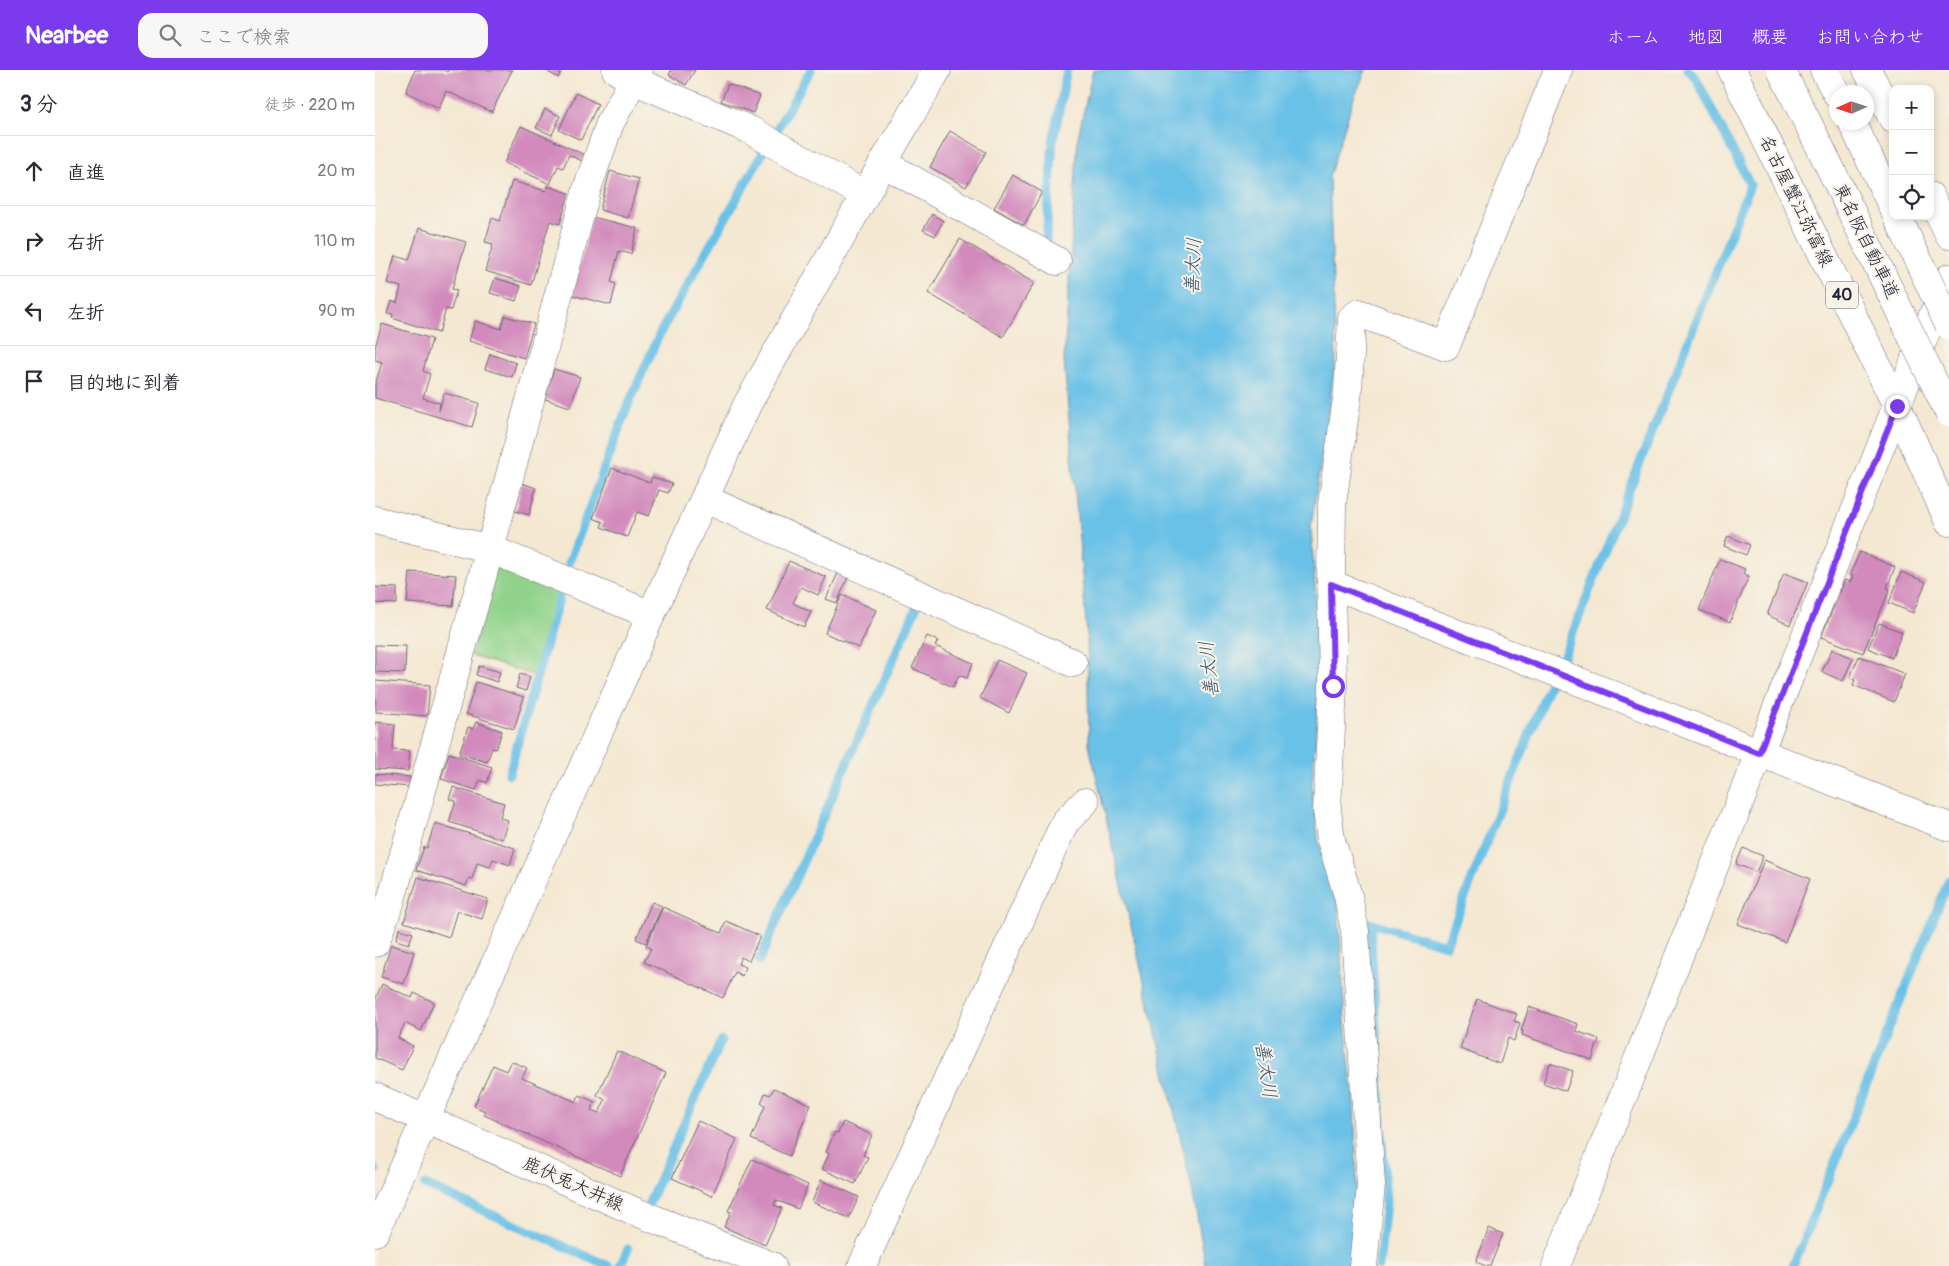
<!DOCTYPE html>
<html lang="ja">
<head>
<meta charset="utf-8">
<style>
  :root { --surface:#fff; --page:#f7f7f7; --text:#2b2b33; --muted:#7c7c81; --line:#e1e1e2; --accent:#7c3aed }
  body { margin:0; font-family:Pangolin,"Klee One",sans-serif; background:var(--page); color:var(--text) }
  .controls { position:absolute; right:15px; top:15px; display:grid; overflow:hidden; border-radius:10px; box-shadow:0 2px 8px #0003 }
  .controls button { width:45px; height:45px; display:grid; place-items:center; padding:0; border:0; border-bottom:1px solid var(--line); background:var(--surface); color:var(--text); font:25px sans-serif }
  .compass { position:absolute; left:1454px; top:15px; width:45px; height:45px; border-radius:50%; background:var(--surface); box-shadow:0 2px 8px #0003; rotate:267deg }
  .stop { position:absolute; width:15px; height:15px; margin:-11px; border:4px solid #7c3aed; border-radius:50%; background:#fff }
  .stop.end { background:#7c3aed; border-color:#fff; box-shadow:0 1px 5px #0008 }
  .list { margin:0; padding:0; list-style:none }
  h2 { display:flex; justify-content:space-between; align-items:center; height:65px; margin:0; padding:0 20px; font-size:21px }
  h2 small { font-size:16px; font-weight:400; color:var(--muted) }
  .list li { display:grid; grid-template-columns:32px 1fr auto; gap:15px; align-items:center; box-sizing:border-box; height:70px; padding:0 20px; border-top:1px solid var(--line) }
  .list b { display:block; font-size:19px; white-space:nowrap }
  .list em { font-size:16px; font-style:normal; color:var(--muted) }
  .icon { flex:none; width:28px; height:28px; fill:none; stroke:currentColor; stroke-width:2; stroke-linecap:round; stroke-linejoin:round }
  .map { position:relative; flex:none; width:1574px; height:1196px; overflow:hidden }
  header { display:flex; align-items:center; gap:30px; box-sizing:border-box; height:70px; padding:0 25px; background:var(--accent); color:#fff }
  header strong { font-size:24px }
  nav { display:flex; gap:28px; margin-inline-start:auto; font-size:18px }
  .search { width:350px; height:45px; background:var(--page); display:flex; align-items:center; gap:12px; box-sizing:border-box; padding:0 18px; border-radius:15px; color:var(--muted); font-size:19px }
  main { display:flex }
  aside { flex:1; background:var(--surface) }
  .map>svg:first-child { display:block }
  .green { fill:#91d38b; stroke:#5a7a63 }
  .water { fill:#6ac1e7; stroke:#467291 }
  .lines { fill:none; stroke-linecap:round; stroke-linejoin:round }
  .stream { stroke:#6ac1e7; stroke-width:9 }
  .building { fill:#d28abd }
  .minor-casing { stroke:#6c6770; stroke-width:29 }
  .major-casing { stroke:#6c6770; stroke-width:29 }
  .highway-casing { stroke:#6c6770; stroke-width:29 }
  .minor { stroke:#fff; stroke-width:28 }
  .major { stroke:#fff; stroke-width:28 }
  .highway { stroke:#fff; stroke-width:28 }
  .highway-bridge-casing { stroke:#6c6770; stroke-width:29; stroke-linecap:butt }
  .highway-bridge { stroke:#fff; stroke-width:28 }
  .route { stroke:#7c3aed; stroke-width:6 }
  .labels { text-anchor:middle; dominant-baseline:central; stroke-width:4; stroke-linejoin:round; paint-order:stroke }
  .shield { fill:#f7f3e8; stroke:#62616f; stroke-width:1 }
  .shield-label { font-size:16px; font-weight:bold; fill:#22223b }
  .street-label { font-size:18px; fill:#22223b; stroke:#f7f3e8 }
  .water-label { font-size:19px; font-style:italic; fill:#38526f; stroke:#f7f3e8 }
</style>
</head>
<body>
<header>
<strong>Nearbee</strong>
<div class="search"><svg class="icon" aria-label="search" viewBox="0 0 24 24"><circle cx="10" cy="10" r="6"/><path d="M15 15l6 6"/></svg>ここで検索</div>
<nav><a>ホーム</a><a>地図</a><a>概要</a><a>お問い合わせ</a></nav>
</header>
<main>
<aside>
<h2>3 分<small>徒歩 · 220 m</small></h2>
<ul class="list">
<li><svg class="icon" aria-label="ahead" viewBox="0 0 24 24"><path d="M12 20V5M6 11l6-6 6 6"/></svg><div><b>直進</b></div><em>20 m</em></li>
<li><svg class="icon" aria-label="right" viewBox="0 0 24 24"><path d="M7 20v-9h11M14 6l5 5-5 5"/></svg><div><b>右折</b></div><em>110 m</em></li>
<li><svg class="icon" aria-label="left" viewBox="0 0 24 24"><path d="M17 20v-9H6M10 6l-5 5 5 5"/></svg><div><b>左折</b></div><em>90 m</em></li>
<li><svg class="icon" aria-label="arrive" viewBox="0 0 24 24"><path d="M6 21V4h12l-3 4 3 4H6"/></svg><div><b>目的地に到着</b></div></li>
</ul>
</aside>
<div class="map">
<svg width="1574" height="1196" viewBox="0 0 1574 1196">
  <rect width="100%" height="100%" fill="#f7f3e8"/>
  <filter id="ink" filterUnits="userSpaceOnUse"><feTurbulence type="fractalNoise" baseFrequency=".02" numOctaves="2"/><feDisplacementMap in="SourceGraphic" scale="10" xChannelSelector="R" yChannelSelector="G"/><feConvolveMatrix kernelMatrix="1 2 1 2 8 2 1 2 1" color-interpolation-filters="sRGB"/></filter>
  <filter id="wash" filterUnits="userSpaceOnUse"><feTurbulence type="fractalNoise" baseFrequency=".0096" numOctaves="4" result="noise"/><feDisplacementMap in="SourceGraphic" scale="20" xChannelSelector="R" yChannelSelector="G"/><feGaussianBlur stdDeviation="1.12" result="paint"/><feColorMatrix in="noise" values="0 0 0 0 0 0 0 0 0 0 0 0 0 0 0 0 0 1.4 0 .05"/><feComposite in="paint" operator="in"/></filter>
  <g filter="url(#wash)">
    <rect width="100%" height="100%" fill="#f4e8d2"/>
    <!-- green -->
    <path class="green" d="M 129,494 L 188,520 L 162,606 L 96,586 L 119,499 Z"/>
    <!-- water -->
    <path class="water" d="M 718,0 L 991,0 L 978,30 L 954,107 L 961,288 L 936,457 L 944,576 L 942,646 L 937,717 L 943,769 L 963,833 L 970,952 L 979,1033 L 982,1108 L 975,1196 L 831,1196 L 816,1114 L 714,675 L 712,565 L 689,291 L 703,67 Z"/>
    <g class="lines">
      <!-- stream -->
      <path class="stream" d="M 399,64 L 436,0
        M 671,172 L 678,71 L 692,0
        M 194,493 L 250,342 L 285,263 L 390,79
        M 1187,590 L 1375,115 L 1321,8 L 1313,0
        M 134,704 L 184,529
        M 384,891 L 542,536
        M 0,1099 L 1,1100
        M 50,1115 L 234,1196
        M 274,1133 L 346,970
        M 245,1196 L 253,1179
        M 1004,1196 L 1011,1133 L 995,853 L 1071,875 L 1176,610
        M 1418,1196 L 1574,810"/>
    </g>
    <g id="blocks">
      <!-- building -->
      <path class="building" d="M 40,0 L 69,0 L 72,2 L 73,0 L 137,0 L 117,42 L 71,21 L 64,38 L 31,22 Z
        M 170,0 L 187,0 L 183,8 Z
        M 296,0 L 320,0 L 311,15 L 294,5 Z
        M 353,14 L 385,26 L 378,43 L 346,31 Z
        M 201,23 L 223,34 L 206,70 L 184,60 Z
        M 170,39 L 185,46 L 177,65 L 161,58 Z
        M 146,56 L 210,85 L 207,91 L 194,85 L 188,98 L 183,96 L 175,114 L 129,93 Z
        M 575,61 L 611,82 L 591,117 L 555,97 Z
        M 235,101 L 264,109 L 253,148 L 225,140 Z
        M 638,105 L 667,122 L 649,155 L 619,138 Z
        M 137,111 L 171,121 L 173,116 L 194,123 L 185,154 L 175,151 L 156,215 L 110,201 L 118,174 L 110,172 L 117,148 L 125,151 Z
        M 557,144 L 568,151 L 560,166 L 548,160 Z
        M 217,147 L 262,158 L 256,184 L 244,181 L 236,212 L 241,214 L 236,235 L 197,225 Z
        M 44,158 L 91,172 L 77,219 L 82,220 L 76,240 L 71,239 L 64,263 L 17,248 L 18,245 L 12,244 L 16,231 L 22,233 L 26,217 L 12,213 L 20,186 L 34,190 Z
        M 585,169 L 659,213 L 628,267 L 553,223 Z
        M 120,208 L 146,216 L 141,231 L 115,223 Z
        M 130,246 L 159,254 L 149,288 L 94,271 L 100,251 L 126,259 Z
        M 7,254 L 57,269 L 48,301 L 55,304 L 48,328 L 65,333 L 64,341 L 69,323 L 104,333 L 97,357 L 0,328 L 0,315 L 7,292 L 0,290 L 0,277 Z
        M 115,284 L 141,293 L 137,307 L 110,299 Z
        M 179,299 L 205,307 L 195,337 L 170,329 Z
        M 237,398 L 275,413 L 277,407 L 297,414 L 293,423 L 284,420 L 274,446 L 262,442 L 252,467 L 226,457 L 228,452 L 218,448 Z
        M 147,413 L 161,418 L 154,445 L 140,441 Z
        M 1353,466 L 1375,475 L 1371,485 L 1349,476 Z
        M 1485,482 L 1520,497 L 1512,518 L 1515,519 L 1488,583 L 1446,567 L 1470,510 L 1475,512 L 1478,506 L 1475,505 Z
        M 1345,489 L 1370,499 L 1368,504 L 1374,506 L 1355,552 L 1324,540 Z
        M 414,491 L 451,507 L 443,525 L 426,517 L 418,533 L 436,542 L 429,557 L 392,540 Z
        M 464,501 L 474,505 L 462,533 L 451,529 Z
        M 35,502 L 81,505 L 78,536 L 32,533 Z
        M 1526,502 L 1551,512 L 1538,543 L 1514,533 Z
        M 1409,503 L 1433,512 L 1415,555 L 1392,545 Z
        M 0,517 L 22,518 L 22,534 L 0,533 Z
        M 467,525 L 501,540 L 484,578 L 450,563 Z
        M 1504,553 L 1527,562 L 1517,588 L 1493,578 Z
        M 552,566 L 563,571 L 560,576 L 598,593 L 592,608 L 584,605 L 578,617 L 537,598 Z
        M 0,575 L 31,576 L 30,603 L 0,602 Z
        M 1457,579 L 1478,588 L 1468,611 L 1447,602 Z
        M 1484,586 L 1530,604 L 1519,632 L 1478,615 L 1480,610 L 1475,608 Z
        M 622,590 L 652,603 L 634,643 L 605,628 Z
        M 104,596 L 125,602 L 122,612 L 101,605 Z
        M 145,604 L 155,607 L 151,621 L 141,618 Z
        M 0,611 L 55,615 L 52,646 L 1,642 Z
        M 101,612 L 149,627 L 139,659 L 91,644 Z
        M 0,652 L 20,654 L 18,680 L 35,681 L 33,701 L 0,699 Z
        M 101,652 L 127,661 L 121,679 L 117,678 L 112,692 L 84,684 L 93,657 L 98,659 Z
        M 74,683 L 117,697 L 112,713 L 105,710 L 101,720 L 66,709 Z
        M 0,704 L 35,707 L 35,717 L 0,714 Z
        M 78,717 L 129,733 L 125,748 L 133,750 L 127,769 L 74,752 L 81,731 L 74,729 Z
        M 60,753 L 140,778 L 135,795 L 118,789 L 115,797 L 102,793 L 97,809 L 94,808 L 91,816 L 41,800 L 49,777 L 52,778 Z
        M 1368,778 L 1388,786 L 1381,802 L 1361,794 Z
        M 1389,790 L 1435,809 L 1410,872 L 1363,854 Z
        M 43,807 L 113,829 L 107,849 L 82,841 L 74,867 L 29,852 Z
        M 277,832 L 287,836 L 271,873 L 261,869 Z
        M 288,837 L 346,863 L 351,851 L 385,866 L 374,891 L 366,887 L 363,894 L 371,897 L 367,906 L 360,902 L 348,928 L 269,892 L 276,878 L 271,876 Z
        M 24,859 L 38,863 L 34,874 L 21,870 Z
        M 16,875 L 39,882 L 29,914 L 6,907 Z
        M 7,914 L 37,928 L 39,923 L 59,932 L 46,961 L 30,953 L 23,968 L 38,976 L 27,1000 L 0,988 L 0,930 Z
        M 1102,929 L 1142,944 L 1139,951 L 1145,953 L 1139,971 L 1133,968 L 1125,994 L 1085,979 Z
        M 1154,937 L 1203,954 L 1201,961 L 1224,969 L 1217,990 L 1147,965 L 1148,961 L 1146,961 Z
        M 242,981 L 291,1003 L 245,1106 L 109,1045 L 110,1041 L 99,1036 L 118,995 L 131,1001 L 136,991 L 152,998 L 147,1008 L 201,1032 L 204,1025 L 220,1032 L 216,1040 L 224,1043 L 230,1030 L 222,1025 Z
        M 1175,993 L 1198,1001 L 1191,1021 L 1168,1013 Z
        M 399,1018 L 436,1035 L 414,1086 L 376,1069 L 390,1036 L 386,1033 L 390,1023 L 395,1025 Z
        M 323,1051 L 362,1069 L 337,1126 L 297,1108 Z
        M 468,1052 L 497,1065 L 488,1085 L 493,1087 L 480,1114 L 447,1099 L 454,1084 L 451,1082 L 460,1062 L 463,1063 Z
        M 377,1089 L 433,1115 L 423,1139 L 401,1130 L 399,1135 L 407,1138 L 390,1175 L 349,1157 L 356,1142 L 353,1141 Z
        M 446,1110 L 484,1127 L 474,1148 L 437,1132 Z
        M 1114,1158 L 1128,1164 L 1115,1196 L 1111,1196 L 1101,1192 Z"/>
    </g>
  </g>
  <g filter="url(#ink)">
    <use href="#blocks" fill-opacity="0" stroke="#6c6770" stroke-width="1"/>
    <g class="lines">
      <!-- minor casing -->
      <g class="minor-casing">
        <path id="minor" d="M 241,0 L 258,10 L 375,60 L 490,125
          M 1183,0 L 1071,276 L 984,243 L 977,248 L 973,321 L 957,434 L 956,514 L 1574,757
          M 1492,0 L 1518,49
          M 508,93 L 682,191
          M 1555,126 L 1574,165
          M 330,429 L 698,593
          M 0,450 L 115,479 L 276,545
          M 956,514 L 958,617 L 952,740 L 956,770 L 973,826 L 980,861 L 996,1115 L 988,1196
          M 0,873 L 16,830 L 115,479 L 212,119 L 235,53 L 264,0
          M 0,1162 L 276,545 L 372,335 L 508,93 L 562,0
          M 487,1196 L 690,752 L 710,732
          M 1181,1196 L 1555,252 L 1574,208"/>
      </g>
      <!-- major casing -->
      <g class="major-casing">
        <path id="major" d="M 1357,0 L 1522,336 L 1574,452
          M 0,1027 L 259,1141 L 397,1196"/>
      </g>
      <!-- highway casing -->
      <g class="highway-casing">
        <path id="highway" d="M 1449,0 L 1462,24
          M 1477,52 L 1518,138"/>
      </g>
      <!-- minor -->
      <use href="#minor" class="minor"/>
      <!-- major -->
      <use href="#major" class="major"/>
      <!-- highway -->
      <use href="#highway" class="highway"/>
      <!-- highway-bridge casing -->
      <g class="highway-bridge-casing">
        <path id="highway-bridge" d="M 1406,0 L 1445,77 L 1574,343
          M 1522,146 L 1574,255"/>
      </g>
      <!-- highway-bridge -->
      <use href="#highway-bridge" class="highway-bridge"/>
    </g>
  </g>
  <g class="lines" filter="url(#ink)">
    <!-- route -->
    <path class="route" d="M 958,616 L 956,514 L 1384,683 L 1522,336"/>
  </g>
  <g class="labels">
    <!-- shield labels -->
    <rect class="shield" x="1451" y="211.5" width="32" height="27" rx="4"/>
    <g class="shield-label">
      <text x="1467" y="225">40</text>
    </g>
    <!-- street labels -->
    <g class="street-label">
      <text transform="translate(1421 131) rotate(64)">名古屋蟹江弥富線</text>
      <text transform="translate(1491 171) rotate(64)">東名阪自動車道</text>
      <text transform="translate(198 1114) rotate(24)">鹿伏兎大井線</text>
    </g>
    <!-- water labels -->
    <g class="water-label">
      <text transform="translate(818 196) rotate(-87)">善太川</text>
      <text transform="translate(834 599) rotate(-96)">善太川</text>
      <text transform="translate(891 1000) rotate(82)">善太川</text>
    </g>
  </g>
</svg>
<div class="controls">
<button>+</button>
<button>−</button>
<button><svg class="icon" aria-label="locate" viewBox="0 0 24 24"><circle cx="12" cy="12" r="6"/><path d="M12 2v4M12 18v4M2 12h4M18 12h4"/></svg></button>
</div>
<svg class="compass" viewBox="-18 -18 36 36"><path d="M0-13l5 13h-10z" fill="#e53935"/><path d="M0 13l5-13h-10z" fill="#7c7c81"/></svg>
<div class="stop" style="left:958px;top:616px"></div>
<div class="stop end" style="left:1522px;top:336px"></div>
</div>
</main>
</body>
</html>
